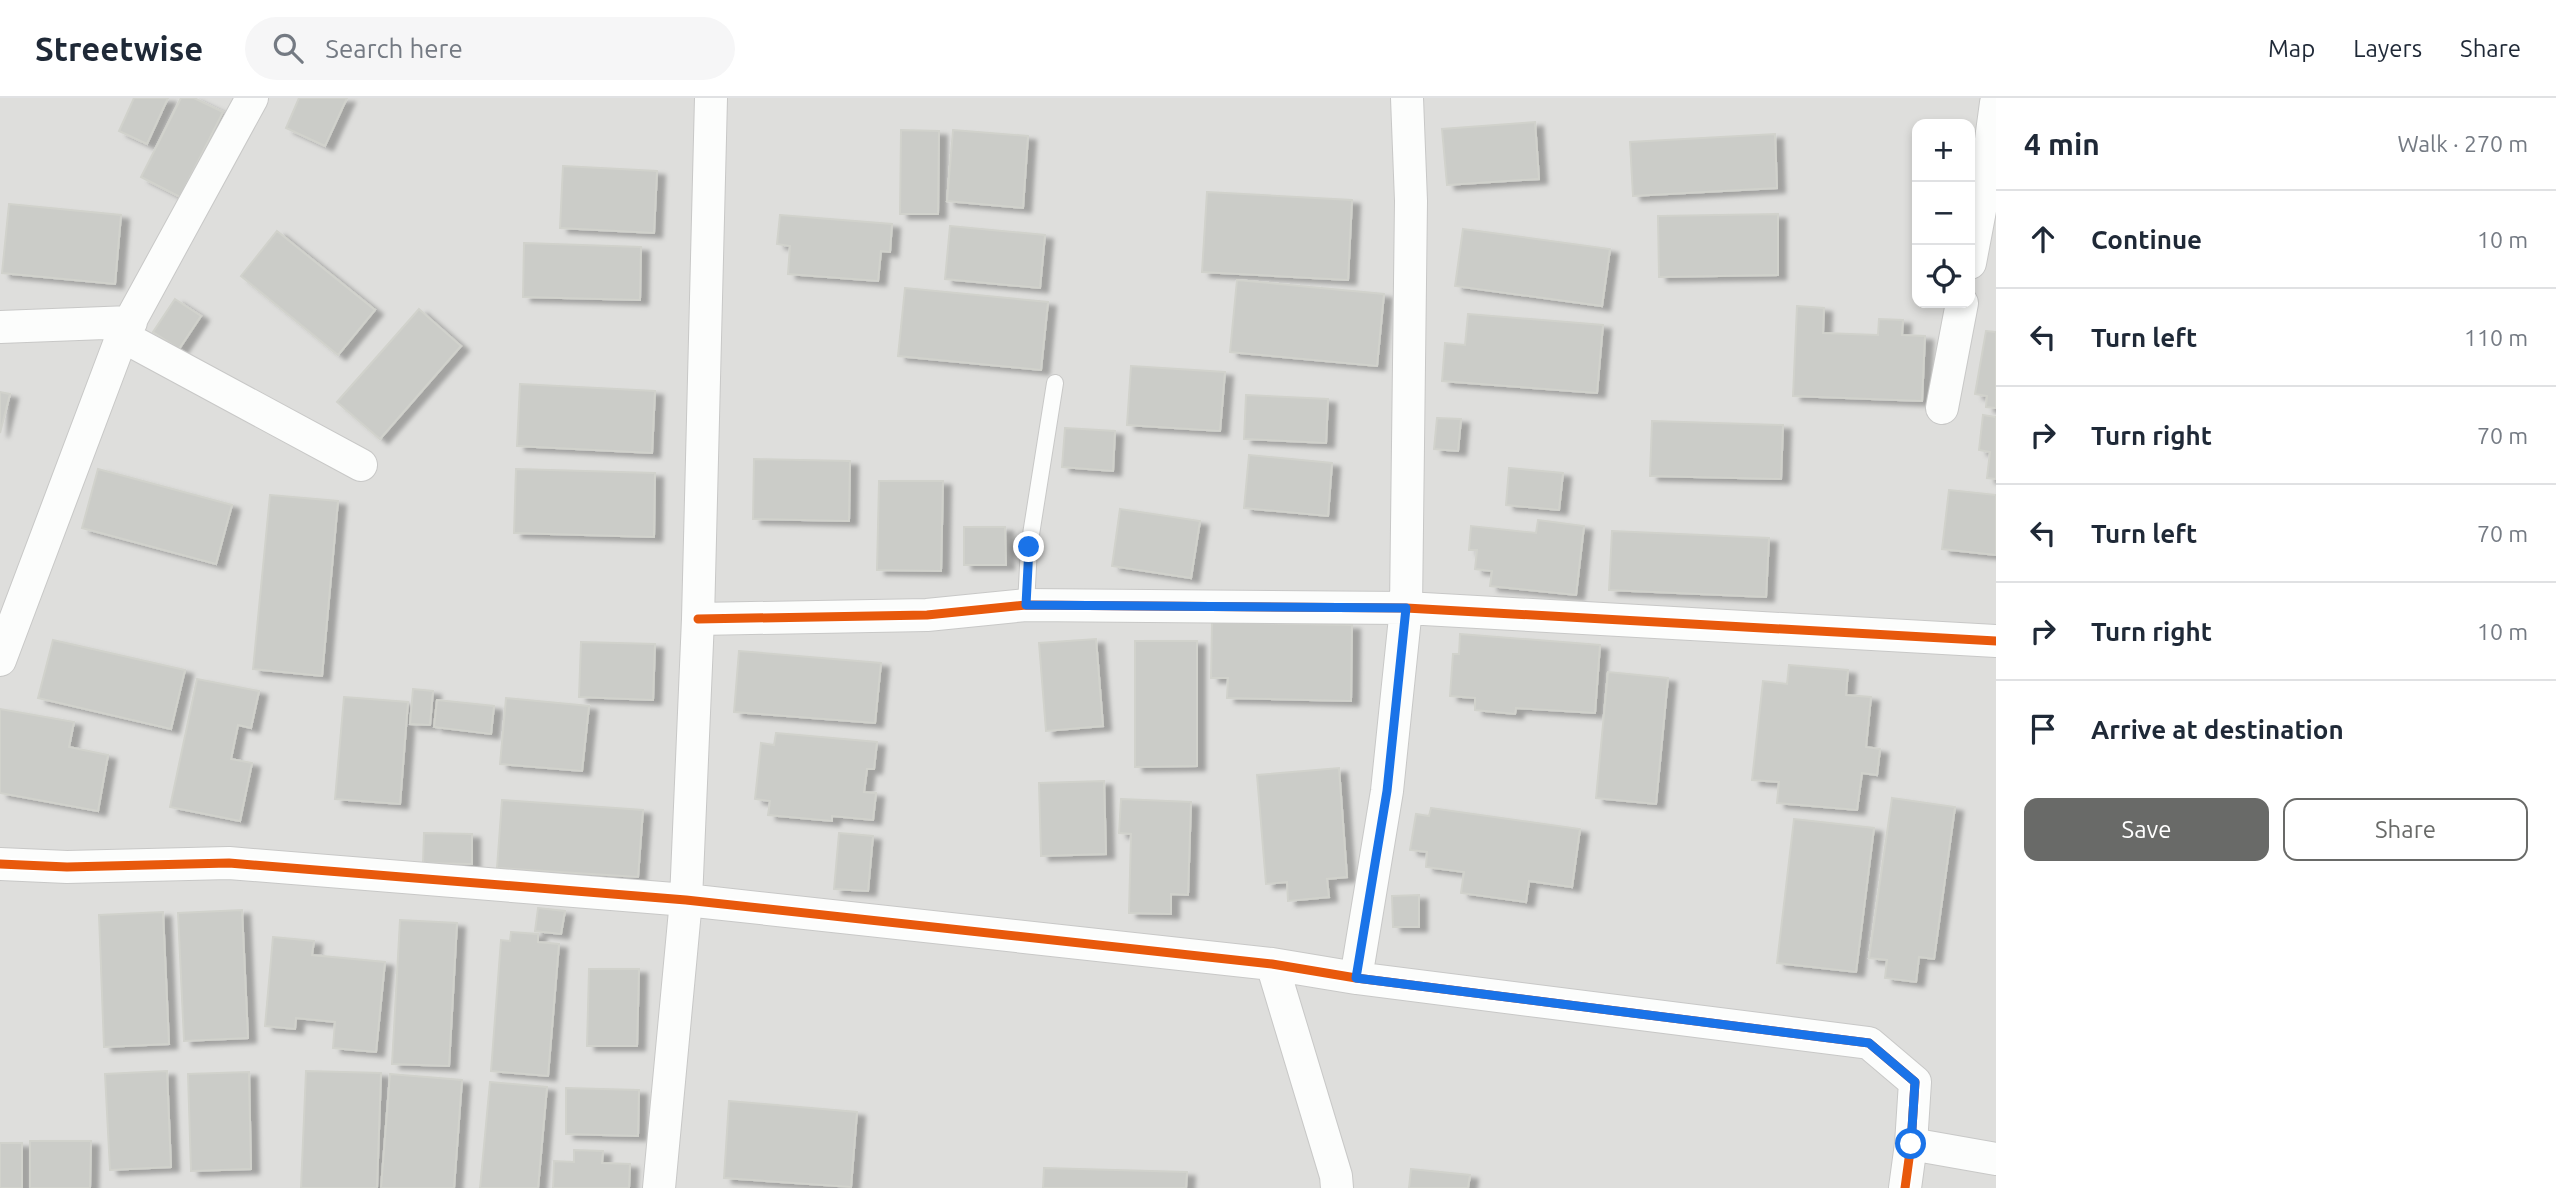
<!DOCTYPE html>
<html lang="en">
<head>
<meta charset="utf-8">
<style>
  :root { --surface:#fff; --page:#f6f6f7; --text:#1f2937; --muted:#747a83; --line:#e0e1e3; --accent:#696a68 }
  body { margin:0; font-family:Ubuntu,sans-serif; background:var(--page); color:var(--text) }
  .controls { position:absolute; right:21px; top:21px; display:grid; overflow:hidden; border-radius:14px; box-shadow:0 4px 10px #0003 }
  .controls button { width:63px; height:63px; display:grid; place-items:center; padding:0; border:0; border-bottom:2px solid var(--line); background:var(--surface); color:var(--text); font:35px sans-serif }
  .stop { position:absolute; width:21px; height:21px; margin:-16px; border:5px solid #1a73e8; border-radius:50%; background:#fff }
  .stop.end { background:#1a73e8; border-color:#fff; box-shadow:0 2px 7px #0008 }
  .list { margin:0; padding:0; list-style:none }
  h2 { display:flex; justify-content:space-between; align-items:center; height:91px; margin:0; padding:0 28px; font-size:30px }
  h2 small { font-size:23px; font-weight:400; color:var(--muted) }
  .list li { display:grid; grid-template-columns:46px 1fr auto; gap:21px; align-items:center; box-sizing:border-box; height:98px; padding:0 28px; border-top:2px solid var(--line) }
  .list b { display:block; font-size:26px; white-space:nowrap }
  .list em { font-size:23px; font-style:normal; color:var(--muted) }
  .actions { display:flex; gap:14px; padding:21px 28px }
  .actions a { flex:1; padding:16px 0; border:2px solid var(--accent); border-radius:14px; text-align:center; font-size:24px; color:var(--accent) }
  .actions .main { background:var(--accent); color:#fff }
  .icon { flex:none; width:38px; height:38px; fill:none; stroke:currentColor; stroke-width:2; stroke-linecap:round; stroke-linejoin:round }
  .map { position:relative; flex:none; width:1996px; height:1090px; overflow:hidden }
  header { display:flex; align-items:center; gap:42px; box-sizing:border-box; height:98px; padding:0 35px; background:var(--surface); border-bottom:2px solid var(--line) }
  header strong { font-size:33px }
  nav { display:flex; gap:38px; margin-inline-start:auto; font-size:24px }
  .search { width:490px; height:63px; background:var(--page); display:flex; align-items:center; gap:18px; box-sizing:border-box; padding:0 24px; border-radius:38px; color:var(--muted); font-size:26px }
  main { display:flex }
  aside { flex:1; background:var(--surface) }
  .map>svg:first-child { display:block }
  .residential { fill:#dededc; fill-rule:evenodd }
  .building { fill:#cbccc8; stroke:#d1d2cc; stroke-width:2; filter:url(#shadow) }
  .lines { fill:none; stroke-linecap:round; stroke-linejoin:round }
  .service-casing { stroke:#c8c8c7; stroke-width:18 }
  .minor-casing { stroke:#c8c8c7; stroke-width:34 }
  .service { stroke:#fcfdfc; stroke-width:16 }
  .minor { stroke:#fcfdfc; stroke-width:32 }
  .cycleway-casing { stroke:#fff; stroke-width:13 }
  .cycleway { stroke:#e8590c; stroke-width:9 }
  .route { stroke:#1a73e8; stroke-width:9 }
</style>
</head>
<body>
<header>
<strong>Streetwise</strong>
<div class="search"><svg class="icon" aria-label="search" viewBox="0 0 24 24"><circle cx="10" cy="10" r="6"/><path d="M15 15l6 6"/></svg>Search here</div>
<nav><a>Map</a><a>Layers</a><a>Share</a></nav>
</header>
<main>
<div class="map">
<svg width="1996" height="1090" viewBox="0 0 1996 1090">
  <defs>
    <filter id="shadow"><feDropShadow dx="8" dy="4.5" stdDeviation="2" flood-color="#0004"/></filter>
  </defs>
  <rect width="100%" height="100%" fill="#edefeb"/>
  <!-- residential -->
  <path class="residential" d="M 0,0 L 1996,0 L 1996,1090 L 0,1090 ZM 1917,26 L 1970,26 L 1970,205 L 1917,205 Z"/>
  <!-- building -->
  <path class="building" d="M 134,0 L 168,0 L 147,46 L 119,33 Z
    M 181,0 L 194,0 L 223,14 L 180,99 L 141,79 Z
    M 299,0 L 347,0 L 325,48 L 286,30 Z
    M 1535,24 L 1539,81 L 1447,87 L 1442,31 Z
    M 901,32 L 939,33 L 938,116 L 900,116 Z
    M 953,32 L 1028,38 L 1023,110 L 947,103 Z
    M 1775,36 L 1777,90 L 1633,98 L 1630,44 Z
    M 563,68 L 657,73 L 654,135 L 560,130 Z
    M 1207,94 L 1352,102 L 1348,182 L 1202,174 Z
    M 9,106 L 121,117 L 115,186 L 2,175 Z
    M 1778,116 L 1778,177 L 1659,179 L 1658,118 Z
    M 780,117 L 892,126 L 890,154 L 881,153 L 878,183 L 788,176 L 790,148 L 777,146 Z
    M 950,128 L 1045,137 L 1040,190 L 945,181 Z
    M 1463,131 L 1610,151 L 1602,208 L 1455,188 Z
    M 277,133 L 375,212 L 338,257 L 241,178 Z
    M 524,145 L 641,149 L 640,202 L 523,199 Z
    M 1237,182 L 1384,196 L 1377,268 L 1230,254 Z
    M 905,190 L 1048,204 L 1041,272 L 898,258 Z
    M 175,201 L 201,218 L 179,251 L 153,234 Z
    M 1797,208 L 1824,210 L 1823,235 L 1878,237 L 1879,221 L 1903,222 L 1902,237 L 1925,238 L 1922,303 L 1793,298 Z
    M 419,211 L 461,248 L 380,341 L 337,304 Z
    M 1468,216 L 1603,227 L 1597,295 L 1442,283 L 1445,245 L 1465,247 Z
    M 1986,233 L 1996,234 L 1996,310 L 1986,309 L 1987,298 L 1975,296 Z
    M 1131,268 L 1225,274 L 1220,333 L 1127,327 Z
    M 520,286 L 655,293 L 652,355 L 517,348 Z
    M 0,294 L 10,296 L 0,335 Z
    M 1246,297 L 1328,301 L 1326,345 L 1244,341 Z
    M 1983,317 L 1996,319 L 1996,381 L 1987,380 L 1990,354 L 1979,352 Z
    M 1437,320 L 1461,321 L 1458,353 L 1434,351 Z
    M 1652,323 L 1783,327 L 1781,381 L 1650,378 Z
    M 1065,330 L 1115,333 L 1113,373 L 1062,369 Z
    M 1249,357 L 1332,365 L 1328,418 L 1244,410 Z
    M 754,361 L 850,363 L 849,423 L 753,421 Z
    M 1509,370 L 1563,375 L 1559,412 L 1506,407 Z
    M 98,371 L 232,407 L 216,466 L 82,430 Z
    M 516,371 L 655,375 L 654,439 L 514,435 Z
    M 879,383 L 943,383 L 941,473 L 877,472 Z
    M 1949,392 L 1996,397 L 1996,457 L 1942,451 Z
    M 270,397 L 338,403 L 322,578 L 253,571 Z
    M 1120,411 L 1200,423 L 1191,480 L 1112,468 Z
    M 1538,422 L 1584,428 L 1576,497 L 1490,488 L 1492,473 L 1475,471 L 1477,452 L 1469,452 L 1471,428 L 1536,435 Z
    M 964,429 L 1005,429 L 1006,467 L 964,467 Z
    M 1612,433 L 1769,440 L 1766,499 L 1609,492 Z
    M 1212,524 L 1352,527 L 1351,603 L 1227,600 L 1228,580 L 1211,580 Z
    M 1460,536 L 1600,547 L 1595,615 L 1516,610 L 1515,616 L 1475,612 L 1475,600 L 1450,598 L 1453,556 L 1459,556 Z
    M 1096,541 L 1103,628 L 1046,633 L 1039,545 Z
    M 53,542 L 185,572 L 171,631 L 38,600 Z
    M 1135,543 L 1197,543 L 1197,668 L 1135,669 Z
    M 581,544 L 655,546 L 653,602 L 579,599 Z
    M 739,553 L 881,565 L 875,625 L 734,614 Z
    M 1789,567 L 1848,572 L 1846,597 L 1871,599 L 1866,649 L 1880,651 L 1877,677 L 1862,675 L 1857,712 L 1777,705 L 1779,684 L 1752,682 L 1763,583 L 1787,586 Z
    M 1608,574 L 1668,580 L 1656,706 L 1596,700 Z
    M 197,581 L 259,593 L 251,630 L 238,627 L 231,661 L 252,665 L 240,723 L 170,709 Z
    M 413,591 L 433,593 L 430,627 L 410,626 Z
    M 344,599 L 408,604 L 400,706 L 335,701 Z
    M 506,600 L 589,608 L 582,673 L 500,666 Z
    M 437,602 L 494,608 L 491,636 L 434,629 Z
    M 0,611 L 74,624 L 69,649 L 108,657 L 98,713 L 0,695 Z
    M 776,635 L 877,644 L 874,671 L 867,671 L 864,694 L 876,695 L 873,722 L 832,718 L 832,723 L 768,717 L 770,703 L 755,701 L 761,645 L 774,647 Z
    M 1339,670 L 1347,779 L 1327,781 L 1329,799 L 1288,803 L 1287,784 L 1266,786 L 1257,677 Z
    M 1104,683 L 1106,756 L 1041,758 L 1039,685 Z
    M 1892,700 L 1955,709 L 1934,861 L 1919,859 L 1916,884 L 1885,880 L 1887,862 L 1869,860 Z
    M 1121,701 L 1191,704 L 1188,797 L 1171,796 L 1171,816 L 1129,815 L 1131,736 L 1119,735 Z
    M 502,702 L 643,712 L 638,779 L 497,770 Z
    M 1431,710 L 1580,731 L 1572,789 L 1529,783 L 1526,804 L 1461,795 L 1464,774 L 1426,769 L 1427,754 L 1410,752 L 1416,716 L 1429,718 Z
    M 1794,721 L 1874,730 L 1856,874 L 1777,865 Z
    M 424,735 L 472,736 L 472,766 L 423,765 Z
    M 839,735 L 873,738 L 868,793 L 834,791 Z
    M 1419,797 L 1419,829 L 1393,829 L 1392,798 Z
    M 538,810 L 565,813 L 561,836 L 535,833 Z
    M 242,812 L 248,940 L 184,943 L 178,815 Z
    M 163,814 L 169,946 L 104,949 L 99,817 Z
    M 400,822 L 457,825 L 449,968 L 392,966 Z
    M 511,834 L 538,836 L 538,844 L 559,846 L 548,978 L 491,973 L 501,842 L 510,843 Z
    M 273,839 L 314,843 L 312,857 L 385,864 L 376,954 L 333,950 L 335,924 L 296,920 L 295,931 L 265,928 Z
    M 589,871 L 639,871 L 637,948 L 587,948 Z
    M 167,973 L 171,1069 L 110,1072 L 105,976 Z
    M 306,973 L 381,975 L 377,1090 L 301,1090 Z
    M 249,974 L 251,1071 L 191,1073 L 188,976 Z
    M 390,976 L 462,982 L 454,1090 L 381,1090 Z
    M 490,984 L 547,989 L 538,1090 L 480,1090 Z
    M 566,990 L 639,992 L 638,1038 L 566,1036 Z
    M 729,1003 L 857,1014 L 851,1089 L 724,1080 Z
    M 30,1043 L 91,1043 L 90,1090 L 30,1090 Z
    M 0,1045 L 22,1045 L 22,1090 L 0,1090 Z
    M 574,1052 L 603,1053 L 602,1065 L 630,1066 L 629,1090 L 553,1090 L 554,1063 L 574,1064 Z
    M 1044,1070 L 1187,1074 L 1186,1090 L 1043,1090 Z
    M 1411,1071 L 1470,1077 L 1468,1090 L 1409,1090 Z"/>
  <g class="lines">
    <!-- service casing -->
    <g class="service-casing">
      <path id="service" d="M 1026,507 L 1029,449 L 1055,285"/>
    </g>
    <!-- minor casing -->
    <g class="minor-casing">
      <path id="minor" d="M 1970,165 L 1985,86 L 1996,5
        M 0,229 L 131,224
        M 122,238 L 361,367
        M 1942,310 L 1962,205
        M 698,521 L 927,517 L 1026,507 L 1406,510 L 1996,543
        M 0,562 L 122,238 L 252,0
        M 0,766 L 67,769 L 229,765 L 686,802 L 1272,866 L 1356,880 L 1869,945 L 1915,984 L 1911,1046 L 1905,1090
        M 1272,866 L 1336,1078 L 1337,1090
        M 1356,880 L 1387,693 L 1406,510 L 1411,103 L 1407,0
        M 1911,1046 L 1996,1061
        M 659,1090 L 686,802 L 698,521 L 711,0"/>
    </g>
    <!-- service -->
    <use href="#service" class="service"/>
    <!-- minor -->
    <use href="#minor" class="minor"/>
    <!-- cycleway casing -->
    <g class="cycleway-casing">
      <path id="cycleway" d="M 698,521 L 927,517 L 1026,507 L 1406,510 L 1996,543
        M 0,766 L 67,769 L 229,765 L 686,802 L 1272,866 L 1356,880 L 1869,945 L 1915,984 L 1911,1046 L 1905,1090"/>
    </g>
    <!-- cycleway -->
    <use href="#cycleway" class="cycleway"/>
  </g>
  <g class="lines">
    <!-- route -->
    <path class="route" d="M 1029,449 L 1026,507 L 1406,510 L 1387,693 L 1356,880 L 1869,945 L 1915,984 L 1911,1046"/>
  </g>
</svg>
<div class="controls">
<button>+</button>
<button>−</button>
<button><svg class="icon" aria-label="locate" viewBox="0 0 24 24"><circle cx="12" cy="12" r="6"/><path d="M12 2v4M12 18v4M2 12h4M18 12h4"/></svg></button>
</div>
<div class="stop" style="left:1911px;top:1046px"></div>
<div class="stop end" style="left:1029px;top:449px"></div>
</div>
<aside>
<h2>4 min<small>Walk · 270 m</small></h2>
<ul class="list">
<li><svg class="icon" aria-label="ahead" viewBox="0 0 24 24"><path d="M12 20V5M6 11l6-6 6 6"/></svg><div><b>Continue</b></div><em>10 m</em></li>
<li><svg class="icon" aria-label="left" viewBox="0 0 24 24"><path d="M17 20v-9H6M10 6l-5 5 5 5"/></svg><div><b>Turn left</b></div><em>110 m</em></li>
<li><svg class="icon" aria-label="right" viewBox="0 0 24 24"><path d="M7 20v-9h11M14 6l5 5-5 5"/></svg><div><b>Turn right</b></div><em>70 m</em></li>
<li><svg class="icon" aria-label="left" viewBox="0 0 24 24"><path d="M17 20v-9H6M10 6l-5 5 5 5"/></svg><div><b>Turn left</b></div><em>70 m</em></li>
<li><svg class="icon" aria-label="right" viewBox="0 0 24 24"><path d="M7 20v-9h11M14 6l5 5-5 5"/></svg><div><b>Turn right</b></div><em>10 m</em></li>
<li><svg class="icon" aria-label="arrive" viewBox="0 0 24 24"><path d="M6 21V4h12l-3 4 3 4H6"/></svg><div><b>Arrive at destination</b></div></li>
</ul>
<div class="actions"><a class="main">Save</a><a>Share</a></div>
</aside>
</main>
</body>
</html>
